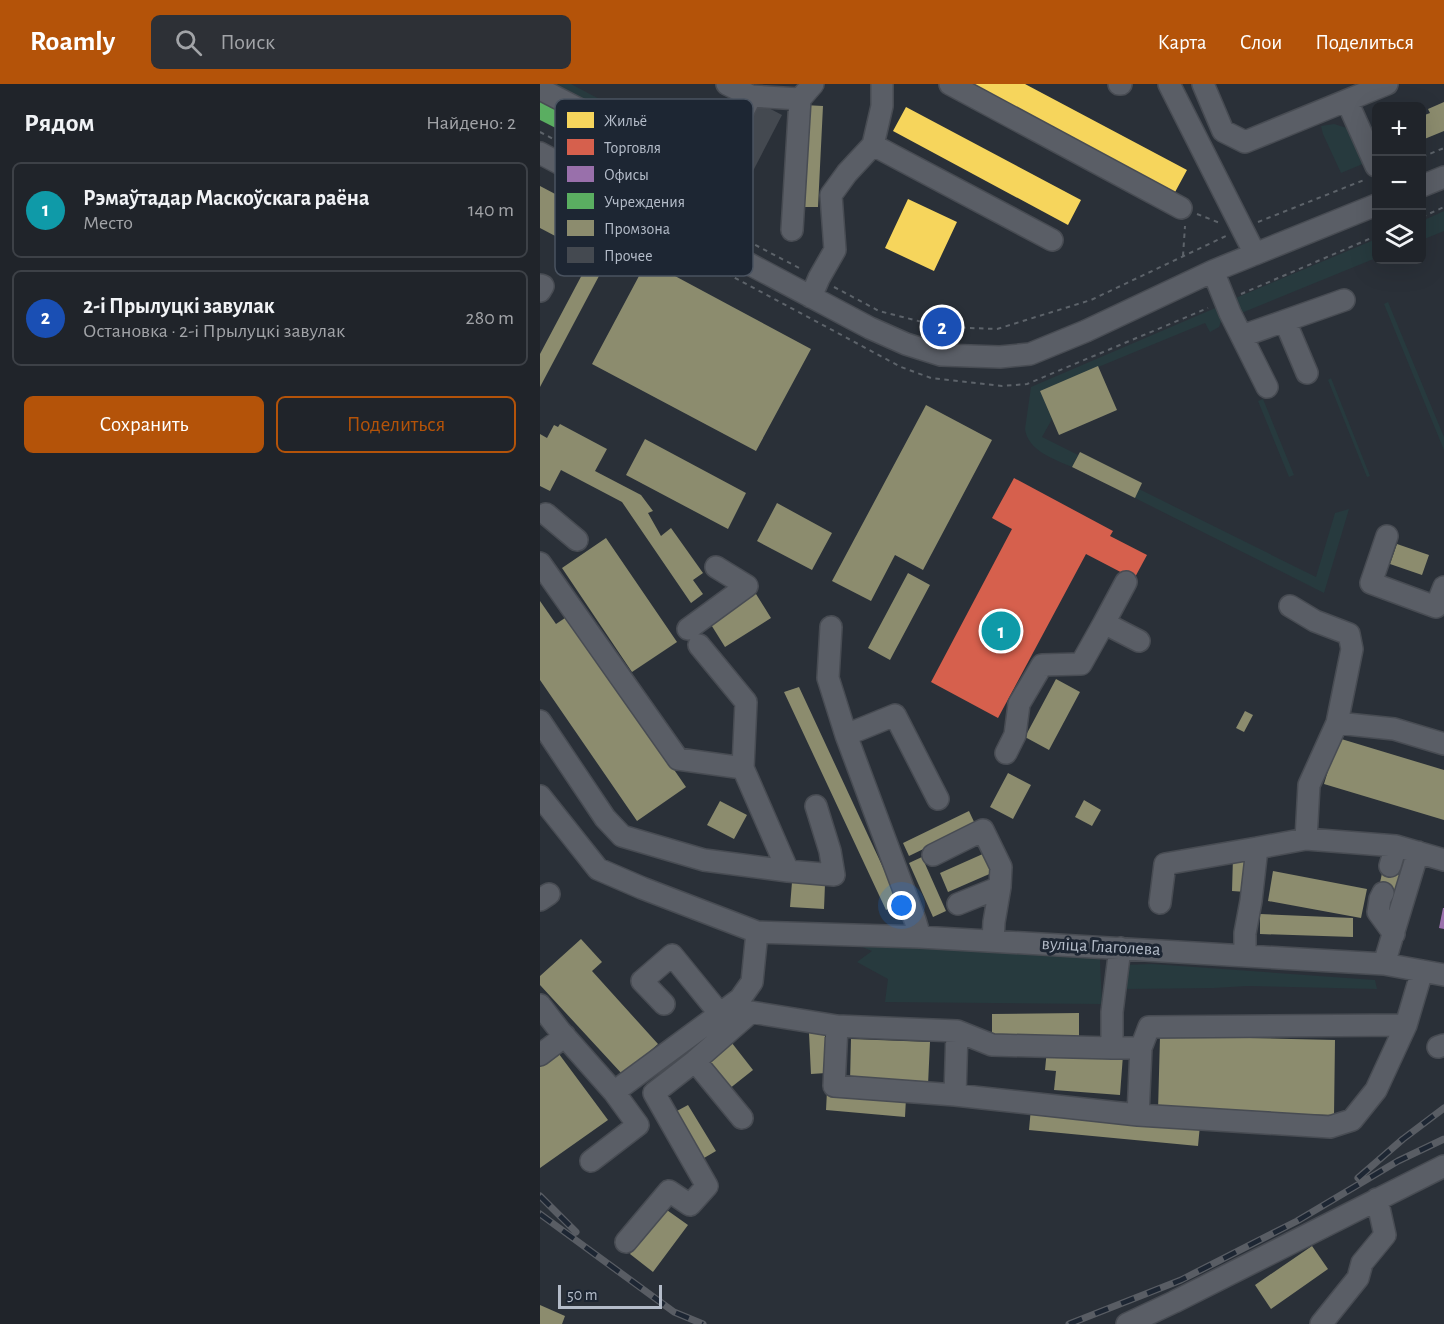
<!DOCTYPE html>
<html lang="ru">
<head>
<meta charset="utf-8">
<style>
  :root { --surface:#20242a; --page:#2d3036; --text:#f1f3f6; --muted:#a2a4a8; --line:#3d4147; --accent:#b45309 }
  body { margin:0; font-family:"Alegreya Sans",sans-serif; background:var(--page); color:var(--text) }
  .controls { position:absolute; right:18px; top:18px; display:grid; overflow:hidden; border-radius:9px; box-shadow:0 6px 24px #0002 }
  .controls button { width:54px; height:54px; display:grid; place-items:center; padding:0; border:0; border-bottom:2px solid var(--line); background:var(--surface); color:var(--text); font:30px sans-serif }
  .scale { position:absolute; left:18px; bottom:15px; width:104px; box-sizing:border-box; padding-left:6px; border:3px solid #b4bcc9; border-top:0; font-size:16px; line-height:21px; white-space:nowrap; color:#b4bcc9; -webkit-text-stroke:4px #1d2633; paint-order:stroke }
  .you { position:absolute; left:362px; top:822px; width:21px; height:21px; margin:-15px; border:4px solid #fff; border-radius:50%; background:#1a73e8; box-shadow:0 0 0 9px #1a73e833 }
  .badge { display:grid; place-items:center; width:39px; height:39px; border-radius:50%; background:var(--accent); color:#fff; font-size:20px; font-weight:700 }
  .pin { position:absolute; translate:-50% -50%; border:3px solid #fff; box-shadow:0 2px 6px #0006 }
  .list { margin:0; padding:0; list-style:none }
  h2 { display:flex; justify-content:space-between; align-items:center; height:78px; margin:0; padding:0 24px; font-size:26px }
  h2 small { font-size:20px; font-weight:400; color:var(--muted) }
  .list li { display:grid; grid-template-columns:39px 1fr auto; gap:18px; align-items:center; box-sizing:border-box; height:96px; margin:0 12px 12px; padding:0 12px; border:2px solid var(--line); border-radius:9px }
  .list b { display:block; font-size:22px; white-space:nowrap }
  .list p { margin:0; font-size:20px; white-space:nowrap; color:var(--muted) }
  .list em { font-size:20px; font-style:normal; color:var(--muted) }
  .actions { display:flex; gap:12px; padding:18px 24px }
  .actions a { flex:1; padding:14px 0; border:2px solid var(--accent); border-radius:9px; text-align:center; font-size:21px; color:var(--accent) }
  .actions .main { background:var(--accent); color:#fff }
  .icon { flex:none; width:33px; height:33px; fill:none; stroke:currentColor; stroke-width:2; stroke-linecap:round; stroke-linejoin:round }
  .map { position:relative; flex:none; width:904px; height:1240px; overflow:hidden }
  header { display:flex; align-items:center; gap:36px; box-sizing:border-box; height:84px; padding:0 30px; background:var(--accent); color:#fff }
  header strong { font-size:28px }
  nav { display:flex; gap:33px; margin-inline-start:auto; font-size:21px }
  .search { width:420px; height:54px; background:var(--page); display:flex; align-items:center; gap:15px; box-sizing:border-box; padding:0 21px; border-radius:9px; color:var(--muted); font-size:22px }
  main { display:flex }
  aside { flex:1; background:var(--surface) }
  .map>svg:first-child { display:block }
  .green { fill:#273a3e }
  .homes { fill:#f6d55c }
  .shops { fill:#d6604d }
  .offices { fill:#9970ab }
  .public { fill:#5aae61 }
  .industry { fill:#8c8c6e }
  .building { fill:#444950 }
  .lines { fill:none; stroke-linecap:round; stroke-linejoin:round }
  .minor-casing { stroke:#484c53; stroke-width:24 }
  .path { stroke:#5d636a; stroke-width:2; stroke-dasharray:4.5 4.5; stroke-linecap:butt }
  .minor { stroke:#5a5e66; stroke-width:21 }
  .rail-casing { stroke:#595d64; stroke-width:7 }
  .rail { stroke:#1d2633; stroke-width:4.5; stroke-dasharray:14; stroke-linecap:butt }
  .labels { text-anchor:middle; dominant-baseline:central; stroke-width:6; stroke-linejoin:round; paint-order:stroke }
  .street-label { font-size:18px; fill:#b4bcc9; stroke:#1d2633 }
  .key { fill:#1d2633; stroke:#4a5360; stroke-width:1.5 }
  .key-label { font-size:16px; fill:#b4bcc9 }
</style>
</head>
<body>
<header>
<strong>Roamly</strong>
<div class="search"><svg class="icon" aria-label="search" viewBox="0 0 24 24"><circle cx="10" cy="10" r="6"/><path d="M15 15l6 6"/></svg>Поиск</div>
<nav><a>Карта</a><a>Слои</a><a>Поделиться</a></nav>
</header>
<main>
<aside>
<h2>Рядом<small>Найдено: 2</small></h2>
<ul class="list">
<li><span class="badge" style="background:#0f9aa8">1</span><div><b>Рэмаўтадар Маскоўскага раёна</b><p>Место</p></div><em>140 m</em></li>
<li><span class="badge" style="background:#1a4fb4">2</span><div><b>2-і Прылуцкі завулак</b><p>Остановка · 2-і Прылуцкі завулак</p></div><em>280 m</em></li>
</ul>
<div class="actions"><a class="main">Сохранить</a><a>Поделиться</a></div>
</aside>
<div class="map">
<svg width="904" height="1240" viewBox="0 0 904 1240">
  <rect width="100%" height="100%" fill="#2a3038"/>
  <!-- green -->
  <path class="green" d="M 7,0 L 31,0 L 163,70 L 159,77 Z
    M 794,40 L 807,44 L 825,79 L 801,89 L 783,50 L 781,42 Z
    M 904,127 L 904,147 L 882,156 L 882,137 Z
    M 836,155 L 836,174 L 699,230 L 691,216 Z
    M 848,218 L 904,353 L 904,366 L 844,220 Z
    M 680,222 L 683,231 L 679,243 L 670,248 L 665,239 L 500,307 L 512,335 L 502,353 L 538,371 L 532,383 C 514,375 488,367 485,345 L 491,303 Z
    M 791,294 L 830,392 L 827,393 L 788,296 Z
    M 723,315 L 754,391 L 749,393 L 718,317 Z
    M 599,405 L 776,493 L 795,429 L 809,425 L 784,509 L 595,414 Z
    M 296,852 L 562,868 L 560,877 L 562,920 L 345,918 L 348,895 L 317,878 L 332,867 Z
    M 612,880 L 835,896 L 837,905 L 707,902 L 674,904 L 584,905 L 585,881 Z"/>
  <!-- homes -->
  <path class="homes" d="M 427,0 L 485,0 L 647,86 L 634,110 Z
    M 366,23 L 541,116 L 528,141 L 353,47 Z
    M 368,115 L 417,138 L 394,187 L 345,164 Z"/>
  <!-- shops -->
  <path class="shops" d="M 474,394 L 573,447 L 570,452 L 607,471 L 594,495 L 546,470 L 458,634 L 391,598 L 472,445 L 452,434 Z"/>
  <!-- offices -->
  <path class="offices" d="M 903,824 L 904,824 L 904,845 L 899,844 Z"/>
  <!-- public -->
  <path class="public" d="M 0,10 L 171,102 L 163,119 L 0,36 Z"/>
  <!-- industry -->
  <path class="industry" d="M 904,18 L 904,47 L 882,56 L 882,32 L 890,29 L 888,25 Z
    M 264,21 L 283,22 L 278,123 L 260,123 Z
    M 0,102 L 55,131 L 38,164 L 0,144 Z
    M 71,136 L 85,143 L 0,303 L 0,270 Z
    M 107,177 L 271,265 L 216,367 L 52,280 Z
    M 558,282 L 577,326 L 519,351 L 500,307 Z
    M 386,321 L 452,356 L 383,486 L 355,471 L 331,517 L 292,497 Z
    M 20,340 L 67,365 L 55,387 L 101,411 L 113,427 L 108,429 L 121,452 L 131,444 L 163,489 L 153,496 L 163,510 L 151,519 L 82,418 L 21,386 L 10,407 L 0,402 L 0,350 L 7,354 L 14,341 L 18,343 Z
    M 105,355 L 206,409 L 188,445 L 86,391 Z
    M 540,368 L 602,399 L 595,414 L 532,383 Z
    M 237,419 L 292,449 L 272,486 L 217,457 Z
    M 66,454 L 137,558 L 92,588 L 22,484 Z
    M 857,460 L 889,471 L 882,491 L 850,480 Z
    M 368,489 L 390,501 L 350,576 L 328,564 Z
    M 216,510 L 231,534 L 185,563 L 170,539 Z
    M 0,517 L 16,540 L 28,532 L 146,703 L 97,737 L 0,596 Z
    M 516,595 L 540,608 L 509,666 L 485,653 Z
    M 259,603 L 360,820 L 346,826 L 244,608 Z
    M 705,627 L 713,631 L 704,648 L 696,644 Z
    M 798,654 L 904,686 L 904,736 L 784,700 Z
    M 468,689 L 491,701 L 473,735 L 450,723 Z
    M 544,716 L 561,726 L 552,742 L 535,733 Z
    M 180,717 L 207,731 L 194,755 L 167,741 Z
    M 429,727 L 435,740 L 369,772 L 363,759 Z
    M 445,769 L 454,788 L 408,808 L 400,789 Z
    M 382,773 L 406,827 L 393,833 L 369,779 Z
    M 693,773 L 707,774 L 706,808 L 692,807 Z
    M 844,780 L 863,784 L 857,812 L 838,808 Z
    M 733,787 L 827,805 L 821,834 L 728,817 Z
    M 252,798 L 285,800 L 284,825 L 250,823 Z
    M 720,830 L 813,834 L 813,853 L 720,850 Z
    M 41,855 L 62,878 L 52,887 L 118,960 L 83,991 L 0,901 L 0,892 Z
    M 539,929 L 539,955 L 452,955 L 452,930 Z
    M 269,949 L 285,949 L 286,989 L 271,990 Z
    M 620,952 L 795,956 L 794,1031 L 618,1027 Z
    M 188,954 L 213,986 L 189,1005 L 164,973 Z
    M 311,955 L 390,958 L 388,1001 L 310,998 Z
    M 507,965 L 583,971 L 580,1011 L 514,1006 L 516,987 L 505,986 Z
    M 19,970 L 68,1036 L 0,1084 L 0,983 Z
    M 287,1007 L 366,1014 L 365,1033 L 286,1026 Z
    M 148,1021 L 176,1067 L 164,1074 L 135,1028 Z
    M 491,1024 L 660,1041 L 658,1062 L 489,1046 Z
    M 124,1124 L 148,1141 L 113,1188 L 90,1170 Z
    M 772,1162 L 788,1185 L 731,1225 L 715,1201 Z
    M 0,1221 L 25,1232 L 22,1240 L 0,1240 Z"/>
  <!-- building -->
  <path class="building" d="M 217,18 L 242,31 L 213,87 L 187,73 Z"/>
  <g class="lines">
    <!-- minor casing -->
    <g class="minor-casing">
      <path id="minor" d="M 187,0 L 211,12 L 260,15
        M 410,0 L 641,124
        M 579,0 L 581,0
        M 629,0 L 715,170
        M 663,0 L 683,47 L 705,58 L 847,0
        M 0,5 L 170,93 L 211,12
        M 807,17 L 836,82
        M 333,61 L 512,156
        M 0,69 L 330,244 L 366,260 L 401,271 L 460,273 L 490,270 L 546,247 L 673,187 L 836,121
        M 882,102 L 904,93
        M 252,146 L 260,15 L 273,0
        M 673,187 L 690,229 L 727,303
        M 0,201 L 3,202 L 0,207
        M 271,213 L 279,194 L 295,166 L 291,111 L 307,89 L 333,61 L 342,22 L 342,0
        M 745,237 L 767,289
        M 702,252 L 804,216
        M 6,430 L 37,456
        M 847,452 L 831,499 L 896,523 L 904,503
        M 0,479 L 138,675 L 203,684
        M 750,522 L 775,537 L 809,550 L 812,565 L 797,639
        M 564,539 L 586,498
        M 291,543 L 288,594 L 306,651
        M 148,545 L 207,502 L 176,483
        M 159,561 L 206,618 L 203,684 L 248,787 L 294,791 L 290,767 L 276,722
        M 0,637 L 65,734 L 82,752 L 164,776 L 248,787
        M 466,669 L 475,651 L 479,620 L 502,581 L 541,580 L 564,539 L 599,557
        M 0,712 L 58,785 L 102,804 L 217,848 L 380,853 L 844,880 L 904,891
        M 766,755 L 769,701 L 797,639 L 854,645 L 904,660
        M 393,771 L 443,746 L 461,783 L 460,803 L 454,838 L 453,857
        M 850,782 L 856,762 L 904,776
        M 843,809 L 840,815 L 838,828 L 854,850
        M 0,816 L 9,810
        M 620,819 L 625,780 L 717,764
        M 418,820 L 460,803
        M 380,853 L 375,836 L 306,651 L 355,631 L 398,715
        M 580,864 L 572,928 L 572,964 L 601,964 L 598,1031 L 790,1043 L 812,1036 L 836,1006 L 866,941 L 882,887
        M 705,872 L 705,849 L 711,817 L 717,764 L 766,755 L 856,762
        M 844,880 L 878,768
        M 124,920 L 102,897 L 132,871 L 180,930
        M 0,921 L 20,947 L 74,1008 L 200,915 L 212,898 L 217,848
        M 297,942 L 294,1002 L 415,1011 L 598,1031
        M 898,963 L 904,961
        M 601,964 L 609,943 L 866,941
        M 0,971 L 25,952
        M 155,977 L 202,1034
        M 415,1011 L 417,947
        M 51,1077 L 98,1041 L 74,1008
        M 86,1158 L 129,1107 L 150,1121 L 167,1102 L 114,1009 L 155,977 L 211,928 L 297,942 L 417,947 L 452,961 L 572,964
        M 587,1240 L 634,1218 L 904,1082
        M 781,1240 L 818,1194 L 822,1179 L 845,1151 L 837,1115"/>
    </g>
    <!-- path -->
    <path class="path" d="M 0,48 L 263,186
      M 882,73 L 904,64
      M 657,130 L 680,139
      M 882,133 L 904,123
      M 718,138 L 824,96
      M 643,172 L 645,142
      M 171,181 L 361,283 L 391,294 L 462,302 L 487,300 L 668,224
      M 294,203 L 339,227 L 402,243 L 457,245 L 551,216 L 688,151
      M 701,210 L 836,152"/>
    <!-- minor -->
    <use href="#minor" class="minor"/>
    <!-- rail casing -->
    <g class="rail-casing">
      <path id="rail" d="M 818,1094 L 863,1055 L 904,1024
        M 0,1112 L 36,1148
        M 0,1130 L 134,1228 L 163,1240
        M 529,1240 L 641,1196 L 757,1137 L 858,1077 L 904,1055"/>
    </g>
    <!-- rail -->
    <use href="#rail" class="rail"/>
  </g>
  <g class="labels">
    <!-- street labels -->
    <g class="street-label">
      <text transform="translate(561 863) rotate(3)">вуліца Глаголева</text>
    </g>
  </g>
  <!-- legend -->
  <rect x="15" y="15" width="198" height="177" rx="9" class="key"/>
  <rect x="27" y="28" width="27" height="16" fill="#f6d55c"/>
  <rect x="27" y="55" width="27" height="16" fill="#d6604d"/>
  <rect x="27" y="82" width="27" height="16" fill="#9970ab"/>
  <rect x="27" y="109" width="27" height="16" fill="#5aae61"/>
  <rect x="27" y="136" width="27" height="16" fill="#8c8c6e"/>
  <rect x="27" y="163" width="27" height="16" fill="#444950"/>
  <g class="key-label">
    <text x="64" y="42">Жильё</text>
    <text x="64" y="69">Торговля</text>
    <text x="64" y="96">Офисы</text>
    <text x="64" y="123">Учреждения</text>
    <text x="64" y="150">Промзона</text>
    <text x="64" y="177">Прочее</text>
  </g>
</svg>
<div class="controls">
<button>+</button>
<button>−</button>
<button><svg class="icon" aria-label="layers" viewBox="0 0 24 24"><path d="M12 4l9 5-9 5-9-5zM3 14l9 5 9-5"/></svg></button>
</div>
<div class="scale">50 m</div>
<div class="you"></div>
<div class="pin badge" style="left:461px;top:547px;background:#0f9aa8">1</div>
<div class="pin badge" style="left:402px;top:243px;background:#1a4fb4">2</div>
</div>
</main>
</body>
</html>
